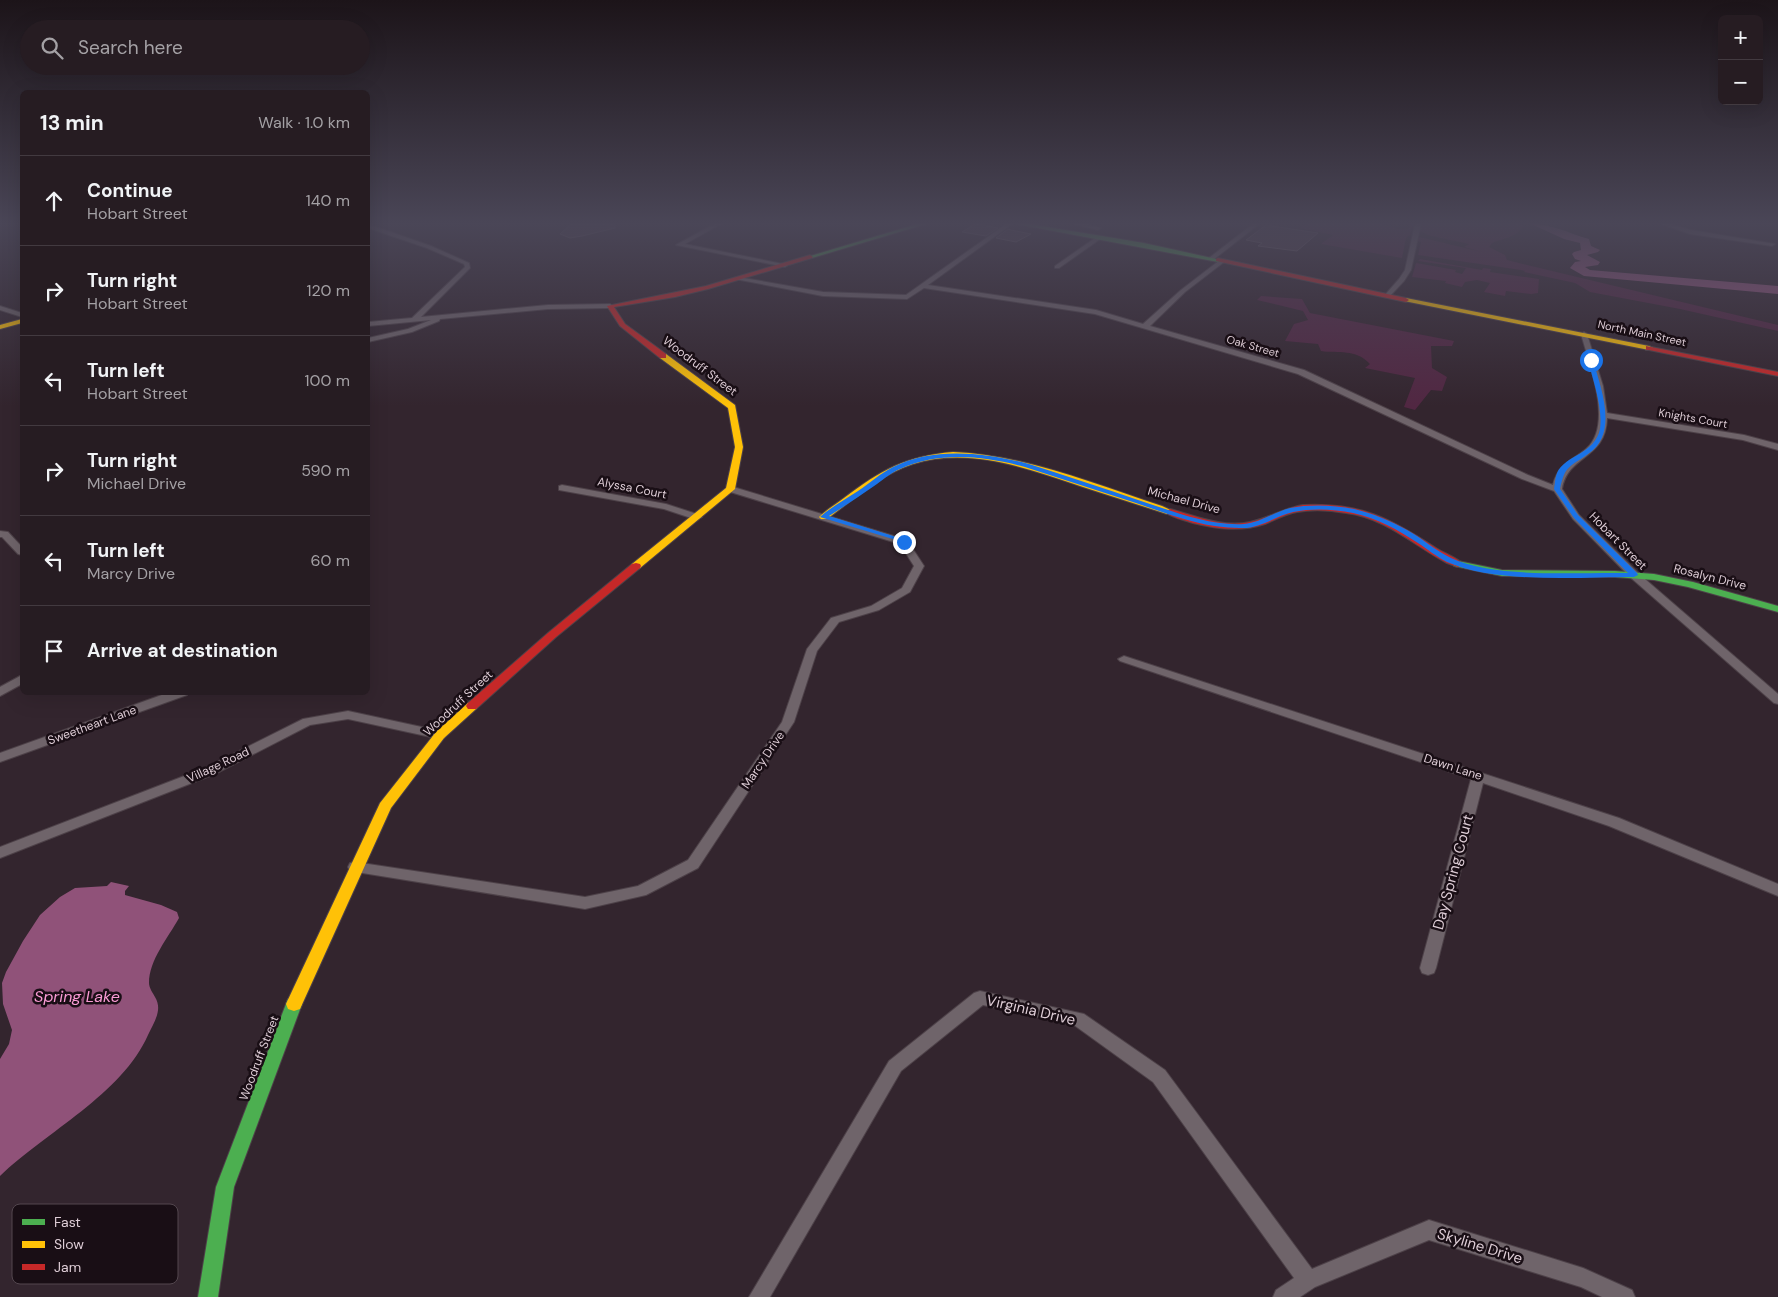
<!DOCTYPE html>
<html lang="en">
<head>
<meta charset="utf-8">
<style>
  :root { --surface:#261c22; --page:#32292f; --text:#f1f3f6; --muted:#a4a1a5; --line:#423a40 }
  body { margin:0; font-family:"DM Sans",sans-serif; background:var(--page); color:var(--text) }
  .controls { position:absolute; right:15px; top:15px; display:grid; overflow:hidden; border-radius:8px; box-shadow:0 5px 20px #0002 }
  .controls button { width:45px; height:45px; display:grid; place-items:center; padding:0; border:0; border-bottom:1px solid var(--line); background:var(--surface); color:var(--text); font:25px sans-serif }
  .stop { position:absolute; width:15px; height:15px; margin:-11px; border:4px solid #1a73e8; border-radius:50%; background:#fff }
  .stop.end { background:#1a73e8; border-color:#fff; box-shadow:0 1px 5px #0008 }
  .list { margin:0; padding:0; list-style:none }
  h2 { display:flex; justify-content:space-between; align-items:center; height:65px; margin:0; padding:0 20px; font-size:21px }
  h2 small { font-size:16px; font-weight:400; color:var(--muted) }
  .list li { display:grid; grid-template-columns:32px 1fr auto; gap:15px; align-items:center; box-sizing:border-box; height:90px; padding:0 20px; border-top:1px solid var(--line) }
  .list b { display:block; font-size:19px; white-space:nowrap }
  .list p { margin:0; font-size:16px; white-space:nowrap; color:var(--muted) }
  .list em { font-size:16px; font-style:normal; color:var(--muted) }
  .icon { flex:none; width:28px; height:28px; fill:none; stroke:currentColor; stroke-width:2; stroke-linecap:round; stroke-linejoin:round }
  .map { position:relative; flex:none; width:1778px; height:1297px; overflow:hidden }
  .search { position:absolute; background:var(--surface); box-shadow:0 5px 20px #0002; left:20px; top:20px; width:350px; height:55px; display:flex; align-items:center; gap:12px; box-sizing:border-box; padding:0 18px; border-radius:28px; color:var(--muted); font-size:19px }
  .panel { position:absolute; background:var(--surface); box-shadow:0 5px 20px #0002; left:20px; top:90px; width:350px; height:605px; border-radius:8px }
  .map>svg:first-child { display:block }
  .green { fill:#512742 }
  .water { fill:#905279 }
  .lines { fill:none; stroke-linecap:round; stroke-linejoin:round }
  .river { fill:#905279; fill-rule:evenodd }
  .building { fill:#4e3c48; stroke:#6c5f67 }
  .street-casing { stroke:#4d4148; stroke-width:2 }
  .fast-casing { stroke:#4d4148; stroke-width:2 }
  .slow-casing { stroke:#4d4148; stroke-width:2 }
  .jam-casing { stroke:#4d4148; stroke-width:2 }
  .street { fill:#6f646a; fill-rule:evenodd }
  .fast { fill:#4caf50; fill-rule:evenodd }
  .slow { fill:#ffc107; fill-rule:evenodd }
  .jam { fill:#c62828; fill-rule:evenodd }
  .route { fill:#1a73e8 }
  .labels { text-anchor:middle; dominant-baseline:central; stroke-width:5; stroke-linejoin:round; paint-order:stroke }
  .far-street-label { font-size:11px; fill:#decdd6; stroke:#190e15 }
  .street-label { font-size:12px; fill:#decdd6; stroke:#190e15 }
  .near-street-label { font-size:15px; fill:#decdd6; stroke:#190e15 }
  .near-water-label { font-size:16px; font-style:italic; fill:#fa9bd5; stroke:#190e15 }
  .key { fill:#190e15; stroke:#54474f; stroke-width:1 }
  .key-label { font-size:14px; fill:#decdd6 }
</style>
</head>
<body>
<div class="map">
<svg width="1778" height="1297" viewBox="0 0 1778 1297">
  <rect width="100%" height="100%" fill="#33252e"/>
  <!-- green -->
  <path class="green" d="M 1306,224 L 1382,224 L 1398,229 L 1408,229 L 1410,224 L 1413,224 L 1410,235 L 1406,238 L 1402,258 L 1321,244 L 1333,235 L 1300,228 Z
    M 1422,224 L 1519,224 L 1523,226 C 1516,238 1504,238 1492,243 L 1489,247 L 1505,255 L 1507,260 L 1515,262 L 1778,325 L 1778,331 L 1680,309 L 1590,292 L 1575,283 L 1524,272 L 1525,271 L 1521,270 L 1418,255 L 1421,242 L 1418,241 L 1419,237 L 1482,252 L 1464,247 L 1469,244 C 1458,241 1425,236 1420,231 Z
    M 1420,259 L 1482,270 L 1483,268 L 1491,269 L 1490,272 L 1539,279 L 1538,293 L 1531,294 L 1506,291 L 1505,296 L 1484,292 L 1490,283 L 1477,280 L 1465,282 L 1462,287 L 1445,283 L 1446,281 L 1412,277 L 1416,263 L 1456,270 L 1455,272 L 1462,274 L 1466,268 L 1418,261 Z
    M 1261,296 L 1302,299 L 1310,313 L 1454,341 L 1452,346 L 1431,346 L 1432,368 L 1447,377 L 1442,391 L 1431,390 L 1415,410 L 1404,407 L 1415,378 L 1365,368 L 1370,364 C 1355,348 1339,354 1321,351 L 1318,344 L 1285,341 L 1294,324 L 1308,320 L 1303,311 L 1257,300 Z"/>
  <!-- water -->
  <path class="water" d="M 111,882 L 129,886 L 125,891 L 125,895 L 161,905 L 177,912 L 179,918 C 168,938 149,960 149,983 C 149,988 153,993 155,997 C 163,1010 154,1022 148,1035 C 122,1094 46,1132 0,1176 L 0,1059 L 9,1044 L 12,1030 L 3,1004 L 2,983 L 6,972 L 23,941 L 40,915 L 60,897 L 75,888 L 107,886 Z"/>
  <g class="lines">
    <!-- river -->
    <path class="river" d="M 1531,224 C 1552,224 1568,233 1589,239 L 1591,246 L 1600,250 L 1598,252 L 1587,255 L 1600,262 L 1598,265 L 1585,267 L 1590,270 L 1778,286 L 1778,294 L 1584,276 L 1570,268 L 1575,262 L 1581,261 L 1575,259 L 1572,254 L 1574,252 L 1581,250 L 1580,243 L 1564,239 Z"/>
  </g>
  <!-- building -->
  <path class="building" d="M 571,224 L 615,224 L 615,228 L 582,236 L 570,238 L 560,234 Z
    M 975,224 L 977,224 L 998,228 L 986,236 L 962,232 Z
    M 1266,225 L 1298,230 L 1318,233 L 1297,251 L 1258,246 L 1262,243 L 1246,240 Z
    M 1008,229 L 1011,230 L 1031,234 L 1016,242 L 996,238 Z"/>
  <g class="lines">
    <!-- street casing -->
    <g class="street-casing">
      <path id="street" d="M 368,224 L 431,246 L 469,263 L 470,268 L 421,317 L 548,305 L 610,304 L 613,306 L 610,308 L 548,309 L 440,319 L 439,321 L 412,332 L 368,342 L 368,338 L 408,329 L 431,320 L 368,326 L 368,322 L 412,318 L 465,267 L 464,264 L 427,248 L 368,228 Z
        M 714,224 L 721,224 L 685,244 L 788,265 L 785,267 L 676,245 Z
        M 1006,224 L 1012,224 L 928,285 L 1096,310 L 1143,324 L 1181,290 L 1220,260 L 1224,260 L 1224,262 L 1185,292 L 1150,326 L 1304,370 L 1528,475 L 1553,485 C 1557,465 1573,460 1586,449 C 1614,425 1589,363 1581,334 L 1584,332 L 1587,334 L 1603,386 L 1607,413 L 1744,435 L 1778,444 L 1778,450 L 1743,440 L 1607,418 C 1606,460 1568,454 1562,489 L 1579,515 L 1638,573 L 1778,694 L 1778,704 L 1774,703 L 1630,577 L 1573,519 L 1554,491 L 1522,479 L 1298,374 L 1095,314 L 924,288 L 907,299 L 823,296 L 735,279 L 738,277 L 823,292 L 906,295 Z
        M 1073,224 L 1087,224 L 1101,228 L 1098,230 Z
        M 1253,224 L 1259,224 L 1213,260 L 1209,260 L 1209,258 Z
        M 1415,224 L 1421,224 L 1411,270 L 1404,281 L 1389,297 L 1385,297 L 1385,295 L 1399,279 L 1405,270 Z
        M 1661,224 L 1670,224 L 1691,230 L 1775,244 L 1772,246 L 1690,234 Z
        M 1098,236 L 1103,237 L 1059,268 L 1055,268 L 1055,266 Z
        M 0,306 L 22,313 L 22,317 L 0,310 Z
        M 562,485 L 666,504 L 700,515 L 702,517 L 697,520 L 664,509 L 559,490 L 559,486 Z
        M 730,486 L 907,540 L 924,566 L 910,592 L 879,610 L 839,622 L 817,651 L 794,722 L 698,868 L 646,895 L 585,909 L 350,871 L 348,867 L 350,863 L 355,862 L 585,897 L 638,886 L 688,860 L 782,722 L 807,649 L 831,618 L 871,606 L 902,588 L 914,566 L 900,544 L 727,491 L 725,489 Z
        M 0,531 L 8,532 L 22,547 L 22,555 L 18,554 L 2,537 L 0,537 Z
        M 1124,656 L 1619,818 L 1778,884 L 1778,896 L 1609,826 L 1483,783 L 1436,968 L 1434,973 L 1428,975 L 1422,973 L 1420,968 L 1471,779 L 1120,661 L 1118,659 Z
        M 22,675 L 22,684 L 0,696 L 0,687 Z
        M 170,692 L 189,692 L 187,695 L 0,762 L 0,753 Z
        M 348,711 L 440,731 L 444,732 L 446,735 L 444,738 L 440,739 L 348,719 L 310,725 L 215,774 L 0,858 L 0,847 L 205,768 L 303,719 Z
        M 980,991 L 1084,1014 L 1165,1070 L 1312,1269 L 1429,1220 L 1583,1268 L 1632,1290 L 1635,1297 L 1602,1297 L 1581,1287 L 1429,1240 L 1315,1287 L 1300,1297 L 1273,1297 L 1276,1290 L 1294,1278 L 1153,1082 L 1074,1025 L 983,1005 L 901,1071 L 770,1297 L 749,1297 L 889,1061 L 974,993 Z"/>
    </g>
    <!-- fast casing -->
    <g class="fast-casing">
      <path id="fast" d="M 917,224 L 926,224 L 812,258 L 807,257 Z
        M 1016,224 L 1030,224 L 1144,243 L 1221,260 L 1218,262 Z
        M 1458,561 L 1502,570 L 1615,571 L 1654,574 L 1693,582 L 1778,606 L 1778,612 L 1688,587 L 1654,580 L 1615,577 L 1502,576 L 1454,566 L 1453,564 L 1454,562 Z
        M 294,997 L 300,999 L 302,1004 L 234,1187 L 218,1297 L 198,1297 L 216,1187 L 286,1004 L 288,999 Z"/>
    </g>
    <!-- slow casing -->
    <g class="slow-casing">
      <path id="slow" d="M 1406,298 L 1649,346 L 1653,348 L 1649,350 L 1404,301 L 1403,300 Z
        M 22,319 L 22,323 L 0,329 L 0,325 Z
        M 660,354 L 666,354 L 735,405 L 743,447 L 735,489 L 640,568 L 636,569 L 631,566 L 632,564 L 726,488 L 735,447 L 728,408 L 660,358 Z
        M 953,452 C 1025,455 1094,484 1162,506 L 1175,512 L 1173,514 L 1167,514 C 1139,505 1111,496 1083,487 C 1029,469 970,446 913,464 C 881,474 854,499 827,519 L 821,519 L 819,517 C 826,510 836,504 844,498 C 881,470 906,456 953,452 Z
        M 472,702 L 476,703 L 478,706 L 476,709 L 444,738 L 391,808 L 300,1009 L 294,1011 L 288,1009 L 286,1004 L 380,803 L 436,732 L 468,703 Z"/>
    </g>
    <!-- jam casing -->
    <g class="jam-casing">
      <path id="jam" d="M 810,255 L 813,257 L 812,258 L 708,289 L 675,297 L 614,307 L 625,324 L 666,354 L 666,358 L 660,358 L 620,326 L 607,306 L 706,286 Z
        M 1218,258 L 1406,298 L 1409,300 L 1406,302 L 1216,261 L 1216,259 Z
        M 1646,346 L 1778,372 L 1778,376 L 1649,350 L 1646,350 Z
        M 1303,505 C 1360,502 1390,518 1436,548 C 1445,554 1456,557 1463,564 L 1458,567 L 1447,563 C 1413,545 1386,518 1346,513 C 1330,510 1313,509 1297,512 C 1285,514 1275,520 1265,524 C 1241,532 1217,529 1193,523 C 1185,520 1172,518 1165,512 L 1170,509 C 1196,516 1223,528 1250,522 C 1269,518 1284,508 1303,505 Z
        M 636,563 L 640,564 L 641,566 L 640,568 L 556,637 L 476,709 L 468,709 L 466,706 L 468,703 L 548,633 L 632,564 Z"/>
    </g>
    <!-- street -->
    <use href="#street" class="street"/>
    <!-- fast -->
    <use href="#fast" class="fast"/>
    <!-- slow -->
    <use href="#slow" class="slow"/>
    <!-- jam -->
    <use href="#jam" class="jam"/>
  </g>
  <!-- sky -->
  <linearGradient id="sky" x2="0" y2="1"><stop stop-color="#1c1419"/><stop offset="0.55" stop-color="#4a4657"/><stop offset="1" stop-color="#4a4657" stop-opacity="0"/></linearGradient>
  <rect width="1778" height="406" fill="url(#sky)"/>
  <!-- route -->
  <path class="route" d="M 1591,358 L 1593,360 C 1601,389 1619,433 1588,454 C 1570,467 1565,465 1560,489 L 1578,515 L 1637,573 L 1638,575 L 1634,577 C 1579,577 1497,584 1447,562 C 1437,557 1427,549 1418,543 C 1398,530 1377,518 1353,513 C 1334,509 1312,508 1293,512 C 1276,516 1261,528 1243,528 C 1206,529 1171,515 1136,503 C 1099,491 1062,479 1025,467 C 984,456 939,451 900,469 C 892,472 884,479 877,484 C 861,495 845,506 829,516 L 906,540 L 906,543 L 820,517 C 831,507 846,499 858,491 C 870,483 881,473 893,467 C 934,446 987,453 1029,464 C 1066,476 1104,488 1141,501 C 1173,511 1208,526 1244,524 C 1260,523 1274,512 1290,508 C 1310,504 1334,505 1354,509 C 1372,513 1391,521 1407,530 C 1422,538 1436,551 1451,558 C 1497,579 1577,572 1628,573 L 1574,518 L 1554,489 C 1555,484 1555,478 1557,473 C 1565,455 1595,454 1600,429 C 1603,407 1593,381 1588,360 Z"/>
  <g class="labels">
    <!-- far-street labels -->
    <g class="far-street-label">
      <text transform="translate(1642 333) rotate(12)">North Main Street</text>
      <text transform="translate(1253 346) rotate(16)">Oak Street</text>
      <text transform="translate(1693 418) rotate(10)">Knights Court</text>
    </g>
    <!-- street labels -->
    <g class="street-label">
      <text transform="translate(700 366) rotate(37)">Woodruff Street</text>
      <text transform="translate(632 488) rotate(11)">Alyssa Court</text>
      <text transform="translate(1184 500) rotate(15)">Michael Drive</text>
      <text transform="translate(1618 541) rotate(45)">Hobart Street</text>
      <text transform="translate(1710 577) rotate(14)">Rosalyn Drive</text>
      <text transform="translate(458 703) rotate(-43)">Woodruff Street</text>
      <text transform="translate(92 725) rotate(-20)">Sweetheart Lane</text>
      <text transform="translate(763 760) rotate(-56)">Marcy Drive</text>
      <text transform="translate(218 765) rotate(-25)">Village Road</text>
      <text transform="translate(1453 767) rotate(18)">Dawn Lane</text>
      <text transform="translate(259 1058) rotate(-69)">Woodruff Street</text>
    </g>
    <!-- near-street labels -->
    <g class="near-street-label">
      <text transform="translate(1453 872) rotate(-75)">Day Spring Court</text>
      <text transform="translate(1031 1010) rotate(13)">Virginia Drive</text>
      <text transform="translate(1480 1246) rotate(17)">Skyline Drive</text>
    </g>
    <!-- near-water labels -->
    <g class="near-water-label">
      <text x="77" y="996">Spring Lake</text>
    </g>
  </g>
  <!-- legend -->
  <rect x="12" y="1204" width="166" height="80" rx="8" class="key"/>
  <rect x="22" y="1219" width="23" height="6" fill="#4caf50"/>
  <rect x="22" y="1241" width="23" height="7" fill="#ffc107"/>
  <rect x="22" y="1264" width="23" height="6" fill="#c62828"/>
  <g class="key-label">
    <text x="54" y="1227">Fast</text>
    <text x="54" y="1249">Slow</text>
    <text x="54" y="1272">Jam</text>
  </g>
</svg>
<div class="controls">
<button>+</button>
<button>−</button>
</div>
<div class="stop" style="left:1591px;top:360px"></div>
<div class="stop end" style="left:904px;top:542px"></div>
<div class="search"><svg class="icon" aria-label="search" viewBox="0 0 24 24"><circle cx="10" cy="10" r="6"/><path d="M15 15l6 6"/></svg>Search here</div>
<section class="panel">
<h2>13 min<small>Walk · 1.0 km</small></h2>
<ul class="list">
<li><svg class="icon" aria-label="ahead" viewBox="0 0 24 24"><path d="M12 20V5M6 11l6-6 6 6"/></svg><div><b>Continue</b><p>Hobart Street</p></div><em>140 m</em></li>
<li><svg class="icon" aria-label="right" viewBox="0 0 24 24"><path d="M7 20v-9h11M14 6l5 5-5 5"/></svg><div><b>Turn right</b><p>Hobart Street</p></div><em>120 m</em></li>
<li><svg class="icon" aria-label="left" viewBox="0 0 24 24"><path d="M17 20v-9H6M10 6l-5 5 5 5"/></svg><div><b>Turn left</b><p>Hobart Street</p></div><em>100 m</em></li>
<li><svg class="icon" aria-label="right" viewBox="0 0 24 24"><path d="M7 20v-9h11M14 6l5 5-5 5"/></svg><div><b>Turn right</b><p>Michael Drive</p></div><em>590 m</em></li>
<li><svg class="icon" aria-label="left" viewBox="0 0 24 24"><path d="M17 20v-9H6M10 6l-5 5 5 5"/></svg><div><b>Turn left</b><p>Marcy Drive</p></div><em>60 m</em></li>
<li><svg class="icon" aria-label="arrive" viewBox="0 0 24 24"><path d="M6 21V4h12l-3 4 3 4H6"/></svg><div><b>Arrive at destination</b></div></li>
</ul>
</section>
</div>
</body>
</html>
